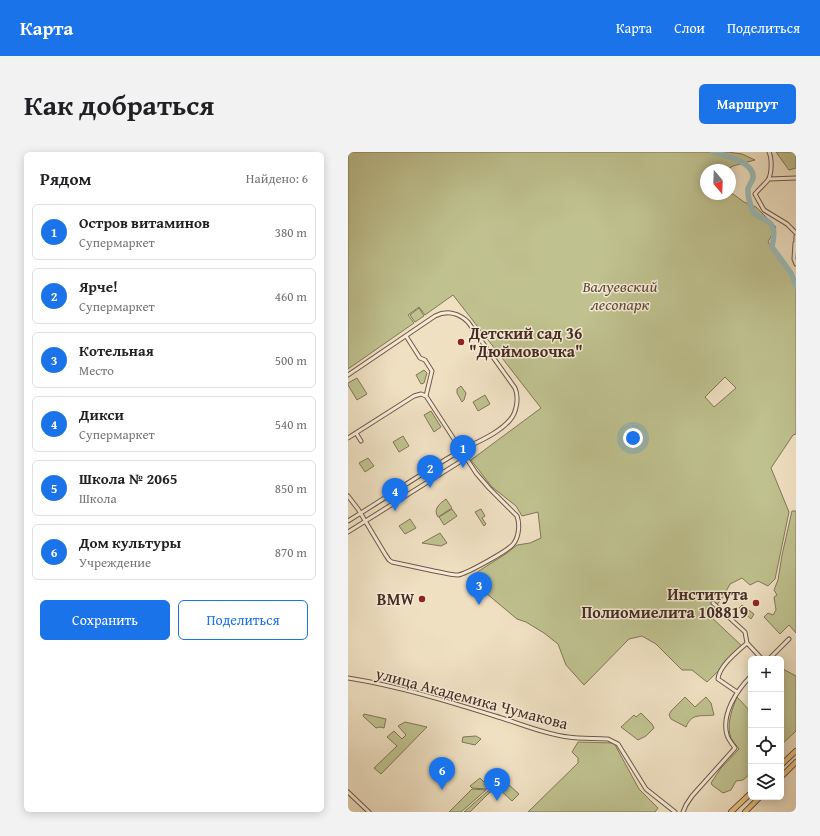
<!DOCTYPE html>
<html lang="ru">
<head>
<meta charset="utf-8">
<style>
  :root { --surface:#fff; --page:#f2f2f2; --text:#202124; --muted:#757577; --line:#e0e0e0; --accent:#1a73e8 }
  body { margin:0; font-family:"Gentium Book Plus",serif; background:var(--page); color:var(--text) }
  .controls { position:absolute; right:12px; bottom:12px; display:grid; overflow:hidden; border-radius:6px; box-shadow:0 2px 10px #0003 }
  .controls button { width:36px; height:36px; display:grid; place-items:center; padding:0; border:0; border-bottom:1px solid var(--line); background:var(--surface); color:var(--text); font:20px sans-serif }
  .compass { position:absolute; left:352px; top:12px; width:36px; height:36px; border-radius:50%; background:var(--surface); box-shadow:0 2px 10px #0003; rotate:161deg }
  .you { position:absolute; left:285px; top:286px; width:14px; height:14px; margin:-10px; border:3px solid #fff; border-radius:50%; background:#1a73e8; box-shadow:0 0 0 6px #1a73e833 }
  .badge { display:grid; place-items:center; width:26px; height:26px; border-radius:50%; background:var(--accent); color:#fff; font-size:13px; font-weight:700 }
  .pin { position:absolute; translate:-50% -33px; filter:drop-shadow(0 1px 2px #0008) }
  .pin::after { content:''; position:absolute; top:21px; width:14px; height:12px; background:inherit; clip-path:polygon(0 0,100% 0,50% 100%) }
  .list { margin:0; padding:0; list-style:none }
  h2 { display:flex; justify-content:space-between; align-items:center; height:52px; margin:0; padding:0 16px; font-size:17px }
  h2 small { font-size:13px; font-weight:400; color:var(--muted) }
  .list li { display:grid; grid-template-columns:26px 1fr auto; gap:12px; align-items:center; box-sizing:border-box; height:56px; margin:0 8px 8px; padding:0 8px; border:1px solid var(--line); border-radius:6px }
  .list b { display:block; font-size:15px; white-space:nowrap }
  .list p { margin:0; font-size:13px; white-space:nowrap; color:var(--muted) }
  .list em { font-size:13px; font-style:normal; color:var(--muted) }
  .actions { display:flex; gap:8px; padding:12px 16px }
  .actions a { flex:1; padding:9px 0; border:1px solid var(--accent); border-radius:6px; text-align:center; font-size:14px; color:var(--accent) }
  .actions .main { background:var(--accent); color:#fff }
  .icon { flex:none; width:22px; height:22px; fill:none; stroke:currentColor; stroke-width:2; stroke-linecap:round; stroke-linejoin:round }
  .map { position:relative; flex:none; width:448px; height:660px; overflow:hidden; border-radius:6px }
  header { display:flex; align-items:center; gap:24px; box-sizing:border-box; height:56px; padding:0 20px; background:var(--accent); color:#fff }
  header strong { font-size:19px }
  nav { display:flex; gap:22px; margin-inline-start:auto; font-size:14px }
  .intro { display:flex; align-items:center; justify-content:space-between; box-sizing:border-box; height:96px; padding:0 24px }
  h1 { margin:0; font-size:28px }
  .button { padding:10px 18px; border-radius:6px; background:var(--accent); color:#fff; font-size:14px; font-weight:700 }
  main { display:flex; gap:24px; padding:0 24px }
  aside { flex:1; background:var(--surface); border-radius:6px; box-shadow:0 2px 10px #0003 }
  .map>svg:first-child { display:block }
  .green { fill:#bfc18f; stroke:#827658; fill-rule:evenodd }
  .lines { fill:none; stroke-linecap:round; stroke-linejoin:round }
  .stream { stroke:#79827c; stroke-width:1 }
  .river { stroke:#9bbcb9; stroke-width:5.5 }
  .minor-casing { stroke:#705849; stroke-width:5 }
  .highway-casing { stroke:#452b21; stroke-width:6 }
  .minor { stroke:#f5ebd7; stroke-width:3 }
  .highway { stroke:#e8c081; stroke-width:4.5 }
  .poi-dot { fill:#8f2418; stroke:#f5ebd7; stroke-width:1.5 }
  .labels { text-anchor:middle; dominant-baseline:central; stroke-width:3; stroke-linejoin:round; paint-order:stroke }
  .park-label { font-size:16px; font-style:italic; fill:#5d4937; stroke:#f5ebd7 }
  .poi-label { font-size:16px; font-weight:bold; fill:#452b21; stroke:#f5ebd7; text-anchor:end }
  .street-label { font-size:16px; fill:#452b21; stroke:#f5ebd7 }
</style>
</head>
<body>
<header>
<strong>Карта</strong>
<nav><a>Карта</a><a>Слои</a><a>Поделиться</a></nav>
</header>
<div class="intro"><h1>Как добраться</h1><a class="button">Маршрут</a></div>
<main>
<aside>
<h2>Рядом<small>Найдено: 6</small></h2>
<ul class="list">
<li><span class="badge">1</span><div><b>Остров витаминов</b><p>Супермаркет</p></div><em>380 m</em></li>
<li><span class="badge">2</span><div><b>Ярче!</b><p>Супермаркет</p></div><em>460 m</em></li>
<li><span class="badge">3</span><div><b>Котельная</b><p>Место</p></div><em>500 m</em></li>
<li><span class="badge">4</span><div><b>Дикси</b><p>Супермаркет</p></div><em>540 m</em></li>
<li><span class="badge">5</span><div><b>Школа № 2065</b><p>Школа</p></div><em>850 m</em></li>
<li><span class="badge">6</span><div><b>Дом культуры</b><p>Учреждение</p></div><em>870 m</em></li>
</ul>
<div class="actions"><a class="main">Сохранить</a><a>Поделиться</a></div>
</aside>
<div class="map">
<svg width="448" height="660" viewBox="0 0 448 660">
  <rect width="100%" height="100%" fill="#efe0c2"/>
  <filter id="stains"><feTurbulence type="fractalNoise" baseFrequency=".005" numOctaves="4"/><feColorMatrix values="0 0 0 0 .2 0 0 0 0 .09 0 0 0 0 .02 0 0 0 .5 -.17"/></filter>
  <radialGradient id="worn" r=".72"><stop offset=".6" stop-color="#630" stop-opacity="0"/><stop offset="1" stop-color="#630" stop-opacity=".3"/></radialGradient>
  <!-- green -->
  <path class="green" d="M 0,0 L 380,0 L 394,2 L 407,8 L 385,14 L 378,18 L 358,18 L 358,42 L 385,42 L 396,50 L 408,55 L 428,75 L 420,90 L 438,113 L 448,133 L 448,282 L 445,283 L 423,316 L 441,360 L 427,427 L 420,434 L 410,429 L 402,433 L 394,426 L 382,432 L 375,445 L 361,463 L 395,495 L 359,530 L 344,518 L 334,518 L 308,492 L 294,484 L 281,487 L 236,533 L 218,513 L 210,492 L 196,481 L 178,470 L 169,467 L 120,426 L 159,401 L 169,393 L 182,391 L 193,386 L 190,360 L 174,364 L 168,354 L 144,335 L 123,308 L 193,256 L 105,143 L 77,163 L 71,155 L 60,163 L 66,171 L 0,217 ZM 377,225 L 388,236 L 366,255 L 357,245 Z
    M 428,0 L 448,0 L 448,16 L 441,18 Z
    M 71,156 L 76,164 L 67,170 L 62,163 Z
    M 76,218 L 79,221 L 76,231 L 73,232 L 68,223 Z
    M 9,226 L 19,242 L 9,248 L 0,233 L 0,231 Z
    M 113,234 L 118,241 L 116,248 L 114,250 L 109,241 L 109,237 Z
    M 137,243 L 142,252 L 130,259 L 125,250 Z
    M 83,259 L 93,275 L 86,280 L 76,263 Z
    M 55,284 L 61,294 L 51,300 L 45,290 Z
    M 20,306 L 26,314 L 17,320 L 11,311 Z
    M 98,347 L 104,356 L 90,365 C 85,357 91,352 98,347 Z
    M 104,357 L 109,364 L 96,373 L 91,365 Z
    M 133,357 L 137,364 L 134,366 L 138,372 L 136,374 L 127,360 Z
    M 444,359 L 448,359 L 448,481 L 441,473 L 432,482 L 416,465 L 420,461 L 425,463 L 428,458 L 426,445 L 429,443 L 426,438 L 430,428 L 434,403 Z
    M 62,367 L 68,376 L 57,382 L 51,374 Z
    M 92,381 L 99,391 L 93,394 L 74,391 Z
    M 394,453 L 406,462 L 403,467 L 391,456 Z
    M 433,516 L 448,524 L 448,579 L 433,593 Z
    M 337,545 L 347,555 L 358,545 L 363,551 L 366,563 C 354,565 344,560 338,575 L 323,567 L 321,563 L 323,559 Z
    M 389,545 L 403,560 L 403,621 L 395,628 L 388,629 L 383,638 L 375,641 L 364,633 L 363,631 L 373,616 L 391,597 C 389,594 385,590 383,586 C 378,573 384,557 389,545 Z
    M 293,561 L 304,572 L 306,576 L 298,584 L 290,588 L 273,575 L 286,563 L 288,565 Z
    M 16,562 L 38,567 L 36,576 L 32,575 L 28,576 L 15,564 Z
    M 57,570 L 79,575 L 33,622 L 26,616 L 49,594 L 39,585 L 46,579 L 54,587 L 58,583 L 50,574 Z
    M 128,584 L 133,587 L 127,593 L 114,590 L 115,585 Z
    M 230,590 L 266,591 L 291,637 L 310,656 L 307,660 L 180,660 L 230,611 L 230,606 L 224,600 Z
    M 132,626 L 141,635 L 139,637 L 124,636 L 122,634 Z
    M 159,631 L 171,642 L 164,649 L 152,638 Z
    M 124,637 L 138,638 L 113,660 L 101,660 Z
    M 141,638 L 144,638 L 122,660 L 116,660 Z"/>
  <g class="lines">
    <!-- stream -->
    <path class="stream" d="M 0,4 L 1,0"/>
    <!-- river -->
    <path class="river" d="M 365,0 C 376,3 407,10 405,26 C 404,30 401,33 400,37 C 399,46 403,54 406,62 C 425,71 429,73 424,95 L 443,121 L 448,134"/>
    <!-- minor casing -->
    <g class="minor-casing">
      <path id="minor" d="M 421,0 C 424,6 424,22 420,28 C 416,33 411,37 407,42 L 416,58 L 439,72 L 448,81
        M 421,27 L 448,26
        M 447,91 L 446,107 L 448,112
        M 448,92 L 448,84
        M 58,184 L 72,206 L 77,208 L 84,219 L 78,244
        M 0,223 L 87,164 C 99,158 111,161 120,170 L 167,236 C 171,245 169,260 162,268 C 148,284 125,291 107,302 C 71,323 36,347 0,369
        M 8,281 L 13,289
        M 0,286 L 66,244 L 73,242 L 78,244 L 128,321 L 141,336 L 169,364 C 172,372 171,384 166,391 C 162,398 118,422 110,423 C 102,423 94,420 86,419 C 72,416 58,413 44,410 L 41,408 L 37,402 L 10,357 L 0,344
        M 0,380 L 118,306
        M 365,451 L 397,480 L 399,491 L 414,507
        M 421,507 L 441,487
        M 0,526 C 50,534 99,549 147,564 C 171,571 195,582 220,585 C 233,587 247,586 260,587 L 270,592 L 298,637 L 327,660
        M 389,540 L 370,527 C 371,514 389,500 399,491
        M 0,640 L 21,660
        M 335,660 L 338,653 L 344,644 L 387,596 C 384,592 380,587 379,583 C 373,562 389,538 403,524"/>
    </g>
    <!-- highway casing -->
    <g class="highway-casing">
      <path id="highway" d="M 433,613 L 448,599
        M 433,625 L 448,610
        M 383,660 L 403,641
        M 397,660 L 412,645"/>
    </g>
    <!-- minor -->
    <use href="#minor" class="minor"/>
    <!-- highway -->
    <use href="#highway" class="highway"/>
  </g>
  <!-- markers -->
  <g class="poi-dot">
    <circle cx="113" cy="190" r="4"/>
    <circle cx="74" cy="447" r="4"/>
    <circle cx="408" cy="451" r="4"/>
  </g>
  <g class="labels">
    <!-- park labels -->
    <g class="park-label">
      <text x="272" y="134">Валуевский<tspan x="272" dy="18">лесопарк</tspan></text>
    </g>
    <!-- poi labels -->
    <g class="poi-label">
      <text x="121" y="181" text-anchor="start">Детский сад 36<tspan x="121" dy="18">"Дюймовочка"</tspan></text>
      <text x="400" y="442">Института<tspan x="400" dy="18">Полиомиелита 108819</tspan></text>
      <text x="66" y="447">BMW</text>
    </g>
    <!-- street labels -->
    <g class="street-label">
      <text transform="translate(124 546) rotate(15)">улица Академика Чумакова</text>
    </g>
  </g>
  <rect width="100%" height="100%" filter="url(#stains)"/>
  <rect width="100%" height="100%" fill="url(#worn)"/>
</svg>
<div class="controls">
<button>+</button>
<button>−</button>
<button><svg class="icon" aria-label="locate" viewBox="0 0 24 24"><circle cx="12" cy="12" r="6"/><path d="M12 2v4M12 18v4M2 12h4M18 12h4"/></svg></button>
<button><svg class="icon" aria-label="layers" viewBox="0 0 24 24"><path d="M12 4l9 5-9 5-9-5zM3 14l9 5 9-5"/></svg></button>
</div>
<svg class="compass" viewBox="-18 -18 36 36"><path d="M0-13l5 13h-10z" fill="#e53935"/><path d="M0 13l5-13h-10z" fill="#757577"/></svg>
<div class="you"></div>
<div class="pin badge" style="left:115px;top:316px">1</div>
<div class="pin badge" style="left:82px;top:336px">2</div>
<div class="pin badge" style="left:131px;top:453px">3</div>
<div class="pin badge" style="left:47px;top:359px">4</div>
<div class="pin badge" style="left:149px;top:649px">5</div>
<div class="pin badge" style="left:94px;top:638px">6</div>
</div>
</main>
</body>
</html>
